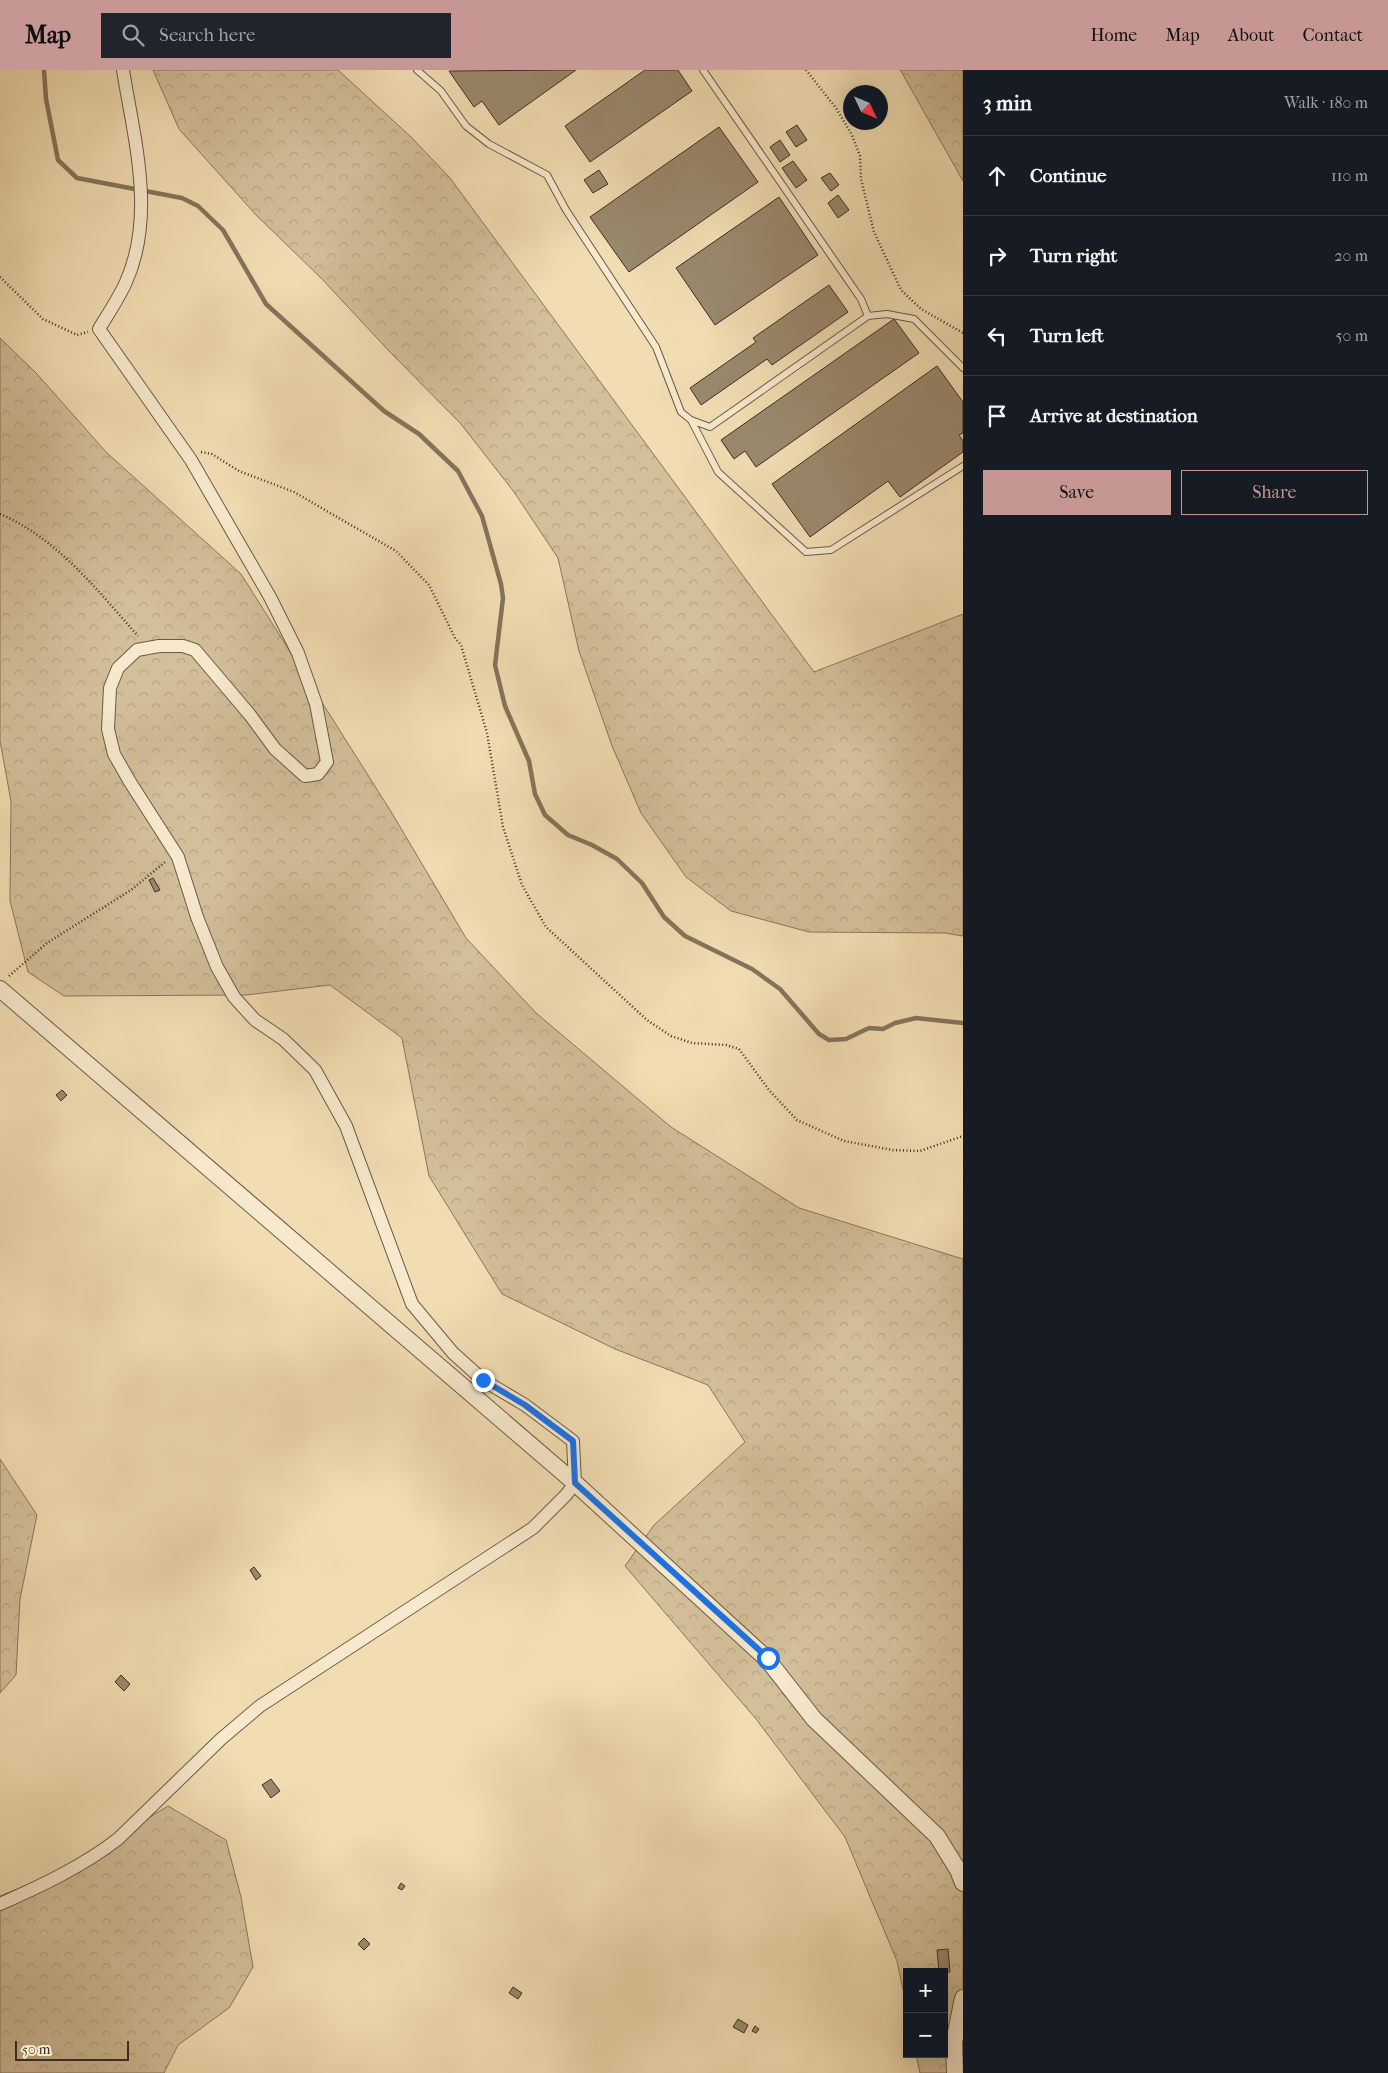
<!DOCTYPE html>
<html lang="en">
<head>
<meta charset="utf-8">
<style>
  :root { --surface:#171b24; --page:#20242c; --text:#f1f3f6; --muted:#9ea1a6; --line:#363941; --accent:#c59692 }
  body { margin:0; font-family:"IM FELL French Canon",serif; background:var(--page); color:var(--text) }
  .controls { position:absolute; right:15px; bottom:15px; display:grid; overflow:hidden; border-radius:0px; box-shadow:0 5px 20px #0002 }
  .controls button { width:45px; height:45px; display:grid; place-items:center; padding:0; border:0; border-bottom:1px solid var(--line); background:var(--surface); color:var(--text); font:25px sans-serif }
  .compass { position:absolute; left:843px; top:15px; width:45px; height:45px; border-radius:50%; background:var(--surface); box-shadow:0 5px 20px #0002; rotate:134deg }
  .scale { position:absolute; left:15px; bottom:12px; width:114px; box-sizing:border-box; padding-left:5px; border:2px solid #3b2f25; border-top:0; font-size:14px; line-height:18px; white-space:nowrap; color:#3b2f25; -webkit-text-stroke:4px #f7e9cd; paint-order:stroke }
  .stop { position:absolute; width:15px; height:15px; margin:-11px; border:4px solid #1a73e8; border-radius:50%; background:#fff }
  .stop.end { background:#1a73e8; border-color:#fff; box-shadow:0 1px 5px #0008 }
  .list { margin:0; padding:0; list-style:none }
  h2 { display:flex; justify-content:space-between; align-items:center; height:65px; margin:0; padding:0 20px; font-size:21px }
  h2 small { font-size:16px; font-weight:400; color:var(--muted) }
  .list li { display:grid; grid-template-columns:32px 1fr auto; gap:15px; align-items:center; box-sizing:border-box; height:80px; padding:0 20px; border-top:1px solid var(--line) }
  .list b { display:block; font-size:19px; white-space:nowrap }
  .list em { font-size:16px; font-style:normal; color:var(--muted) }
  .actions { display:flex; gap:10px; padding:15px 20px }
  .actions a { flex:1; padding:11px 0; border:1px solid var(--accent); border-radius:0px; text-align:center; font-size:18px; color:var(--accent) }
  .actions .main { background:var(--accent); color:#111 }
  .icon { flex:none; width:28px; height:28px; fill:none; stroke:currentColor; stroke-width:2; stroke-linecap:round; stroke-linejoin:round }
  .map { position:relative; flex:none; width:963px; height:2003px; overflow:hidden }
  header { display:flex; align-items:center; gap:30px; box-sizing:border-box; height:70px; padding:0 25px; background:var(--accent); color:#111 }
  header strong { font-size:24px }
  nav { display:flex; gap:28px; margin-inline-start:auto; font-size:18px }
  .search { width:350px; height:45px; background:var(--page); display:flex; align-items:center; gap:12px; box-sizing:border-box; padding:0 18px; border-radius:0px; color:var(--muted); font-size:19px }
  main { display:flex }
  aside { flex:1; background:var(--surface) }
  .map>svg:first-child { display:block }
  .forest { fill:url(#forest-crowns); stroke:#877760 }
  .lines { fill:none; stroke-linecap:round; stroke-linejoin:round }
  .stream { stroke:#84745d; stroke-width:4.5 }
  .building { fill:#9a896e; stroke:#3b2f25 }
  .service-casing { stroke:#695a48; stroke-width:8 }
  .minor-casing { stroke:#695a48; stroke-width:14 }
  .tertiary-casing { stroke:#695a48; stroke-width:18 }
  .path { stroke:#3b2f25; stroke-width:2.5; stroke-dasharray:1 2.5; stroke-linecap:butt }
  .service { stroke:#f7e9cd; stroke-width:6 }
  .minor { stroke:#f7e9cd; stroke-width:12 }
  .tertiary { stroke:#f7e9cd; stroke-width:16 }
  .route { stroke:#1a73e8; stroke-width:6 }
</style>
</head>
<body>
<header>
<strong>Map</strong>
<div class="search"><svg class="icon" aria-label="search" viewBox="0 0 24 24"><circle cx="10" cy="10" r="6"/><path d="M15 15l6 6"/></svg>Search here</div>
<nav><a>Home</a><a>Map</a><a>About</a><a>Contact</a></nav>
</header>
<main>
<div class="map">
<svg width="963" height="2003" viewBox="0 0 963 2003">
  <defs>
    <pattern id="forest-crowns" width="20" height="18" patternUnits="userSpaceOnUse" patternTransform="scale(1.25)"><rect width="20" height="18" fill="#d3bf9a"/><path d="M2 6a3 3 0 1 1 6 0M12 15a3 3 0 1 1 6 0" fill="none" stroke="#b6a485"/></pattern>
  </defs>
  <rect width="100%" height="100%" fill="#f2ddb2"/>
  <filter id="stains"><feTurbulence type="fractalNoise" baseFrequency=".004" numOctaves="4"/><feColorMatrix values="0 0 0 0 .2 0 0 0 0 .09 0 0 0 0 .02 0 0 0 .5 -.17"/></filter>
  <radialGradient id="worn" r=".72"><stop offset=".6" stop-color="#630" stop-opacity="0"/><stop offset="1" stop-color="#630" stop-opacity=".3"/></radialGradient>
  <!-- forest -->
  <path class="forest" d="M 153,0 L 338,0 L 411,67 L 450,108 L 814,602 L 963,544 L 963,866 L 945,863 L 809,862 L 731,841 L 686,807 L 641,743 L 612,676 L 579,581 L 558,488 L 514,422 L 461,354 L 390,282 L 321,208 L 256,145 L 179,59 Z
    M 900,0 L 963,0 L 963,111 L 901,1 Z
    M 0,268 L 37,304 L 106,382 L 241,504 L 390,740 L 466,868 L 536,943 L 671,1057 L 799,1138 L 963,1189 L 963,2003 L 920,2003 L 916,1984 L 944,1984 L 944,1902 L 907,1902 L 907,1939 L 897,1891 L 845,1767 L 756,1649 L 625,1496 L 654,1455 L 745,1372 L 708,1315 L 615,1279 L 502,1224 L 429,1106 L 402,968 L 330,915 L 246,925 L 64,926 L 28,902 L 10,831 L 11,731 L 0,671 Z
    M 0,1389 L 37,1445 L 20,1529 L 16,1605 L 0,1623 Z
    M 168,1736 L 226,1770 L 241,1827 L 253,1897 L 229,1938 L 178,1975 L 164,2003 L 0,2003 L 0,1826 L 63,1800 Z"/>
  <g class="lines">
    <!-- stream -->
    <path class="stream" d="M 44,0 L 46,29 L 58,90 L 77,108 L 182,128 L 198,136 L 223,160 L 266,234 L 384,341 L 419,364 L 458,401 L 482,446 L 501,514 L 503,528 L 495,595 L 505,636 L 529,691 L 535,724 L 545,745 L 568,765 L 592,775 L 617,789 L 642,813 L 664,847 L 685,866 L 752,899 L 780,919 L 819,964 L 829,970 L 846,969 L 869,958 L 883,959 L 895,953 L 916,948 L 963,953"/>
  </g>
  <!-- building -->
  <path class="building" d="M 576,0 L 499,55 L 482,31 L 474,37 L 449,1 Z
    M 645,0 L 678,0 L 692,21 L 590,92 L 565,56 Z
    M 797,55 L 807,70 L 796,77 L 786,62 Z
    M 719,57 L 758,112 L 629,202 L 590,147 Z
    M 780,70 L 790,85 L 780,92 L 770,77 Z
    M 793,91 L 807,110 L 796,118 L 782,98 Z
    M 599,100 L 608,114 L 593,123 L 584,110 Z
    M 830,103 L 839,115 L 831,121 L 821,108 Z
    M 838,125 L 849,140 L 838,148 L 828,133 Z
    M 779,127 L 818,185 L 715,255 L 676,198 Z
    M 829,215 L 848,242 L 772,295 L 767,289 L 701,335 L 690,318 L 756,272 L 753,268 Z
    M 894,249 L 919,283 L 756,397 L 745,381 L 734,389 L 721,370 Z
    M 937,296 L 963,332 L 963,363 L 959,365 L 963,371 L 963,382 L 900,427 L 888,411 L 810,467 L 772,414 Z
    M 153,808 L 160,820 L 155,822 L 149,810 Z
    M 62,1020 L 67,1025 L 61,1031 L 56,1025 Z
    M 254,1497 L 261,1506 L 256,1510 L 250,1500 Z
    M 121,1605 L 130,1614 L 124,1621 L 115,1612 Z
    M 271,1709 L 280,1721 L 271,1728 L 262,1715 Z
    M 401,1813 L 405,1816 L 402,1820 L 398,1818 Z
    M 364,1868 L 370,1874 L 364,1880 L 358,1874 Z
    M 948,1879 L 950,1902 L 939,1902 L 937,1880 Z
    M 513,1917 L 522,1923 L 518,1929 L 509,1923 Z
    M 738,1949 L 748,1955 L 744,1963 L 733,1957 Z
    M 755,1956 L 759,1959 L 756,1963 L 752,1961 Z"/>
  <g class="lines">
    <!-- service casing -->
    <g class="service-casing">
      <path id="service" d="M 417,0 L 441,21 L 466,56 L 489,74 L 547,105 L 566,140 L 656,277 L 681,342 L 691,350 L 710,357 L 868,246 L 861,229 L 703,0
        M 868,246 L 887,244 L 914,249 L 963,298
        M 691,350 L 718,402 L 806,482 L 831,480 L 963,396"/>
    </g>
    <!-- minor casing -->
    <g class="minor-casing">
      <path id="minor" d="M 0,1834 C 41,1816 83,1796 118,1769 L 221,1669 L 260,1636 L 533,1458 L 566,1425 L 575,1413 L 573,1371 L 525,1335 L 483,1310 L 453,1283 L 412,1234 L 346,1056 L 315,1000 L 283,969 L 255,950 L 234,927 L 217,897 L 197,847 L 178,787 L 130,712 L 114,684 L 108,659 L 110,618 L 118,598 L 137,580 L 159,576 L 183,576 L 195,580 L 250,645 L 275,679 L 305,706 L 318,704 L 327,692 L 316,634 L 298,583 L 270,527 L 191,390 L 99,259 C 108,244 119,228 126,212 C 156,145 134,69 123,0"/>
    </g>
    <!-- tertiary casing -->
    <g class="tertiary-casing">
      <path id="tertiary" d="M 0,919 L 575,1413 L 767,1589 L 814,1649 L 937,1766 L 958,1800 L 963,1813
        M 955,2003 L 954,1972 L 963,1928"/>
    </g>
    <!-- path -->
    <path class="path" d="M 806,0 L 836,38 L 852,65 L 860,86 L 861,109 L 874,162 L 901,220 L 921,239 L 963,263
      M 0,207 L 43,249 L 77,265 L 88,262
      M 201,382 L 212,384 L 239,401 L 294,422 L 396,481 L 429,515 L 455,568 L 461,575 L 487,663 L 503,757 L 522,815 L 546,857 L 647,950 L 671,966 L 692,973 L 726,975 L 739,979 L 769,1020 L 797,1050 L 844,1071 L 893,1080 L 920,1081 L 963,1066
      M 0,444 C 57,468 98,521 138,566
      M 9,906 L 47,873 L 131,820 L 165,792"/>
    <!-- service -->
    <use href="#service" class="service"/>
    <!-- minor -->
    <use href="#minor" class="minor"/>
    <!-- tertiary -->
    <use href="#tertiary" class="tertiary"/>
  </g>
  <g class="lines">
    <!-- route -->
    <path class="route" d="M 483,1310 L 525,1335 L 573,1371 L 575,1413 L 768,1588"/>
  </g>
  <rect width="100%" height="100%" filter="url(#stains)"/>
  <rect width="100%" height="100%" fill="url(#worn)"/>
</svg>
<div class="controls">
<button>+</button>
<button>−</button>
</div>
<svg class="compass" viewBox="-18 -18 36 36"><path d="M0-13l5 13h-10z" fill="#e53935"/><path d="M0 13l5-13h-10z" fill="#9ea1a6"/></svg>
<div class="scale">50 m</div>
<div class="stop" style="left:768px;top:1588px"></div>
<div class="stop end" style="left:483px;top:1310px"></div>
</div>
<aside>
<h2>3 min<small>Walk · 180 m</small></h2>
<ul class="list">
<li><svg class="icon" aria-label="ahead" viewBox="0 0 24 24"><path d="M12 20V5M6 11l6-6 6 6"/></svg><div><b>Continue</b></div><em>110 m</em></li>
<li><svg class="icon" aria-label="right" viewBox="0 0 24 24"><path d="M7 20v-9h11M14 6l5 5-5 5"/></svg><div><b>Turn right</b></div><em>20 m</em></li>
<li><svg class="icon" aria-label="left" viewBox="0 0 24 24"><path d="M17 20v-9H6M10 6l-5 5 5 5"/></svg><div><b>Turn left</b></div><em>50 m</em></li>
<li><svg class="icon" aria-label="arrive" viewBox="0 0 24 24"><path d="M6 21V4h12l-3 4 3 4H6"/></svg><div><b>Arrive at destination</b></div></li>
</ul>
<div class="actions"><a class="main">Save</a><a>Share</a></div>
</aside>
</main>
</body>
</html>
